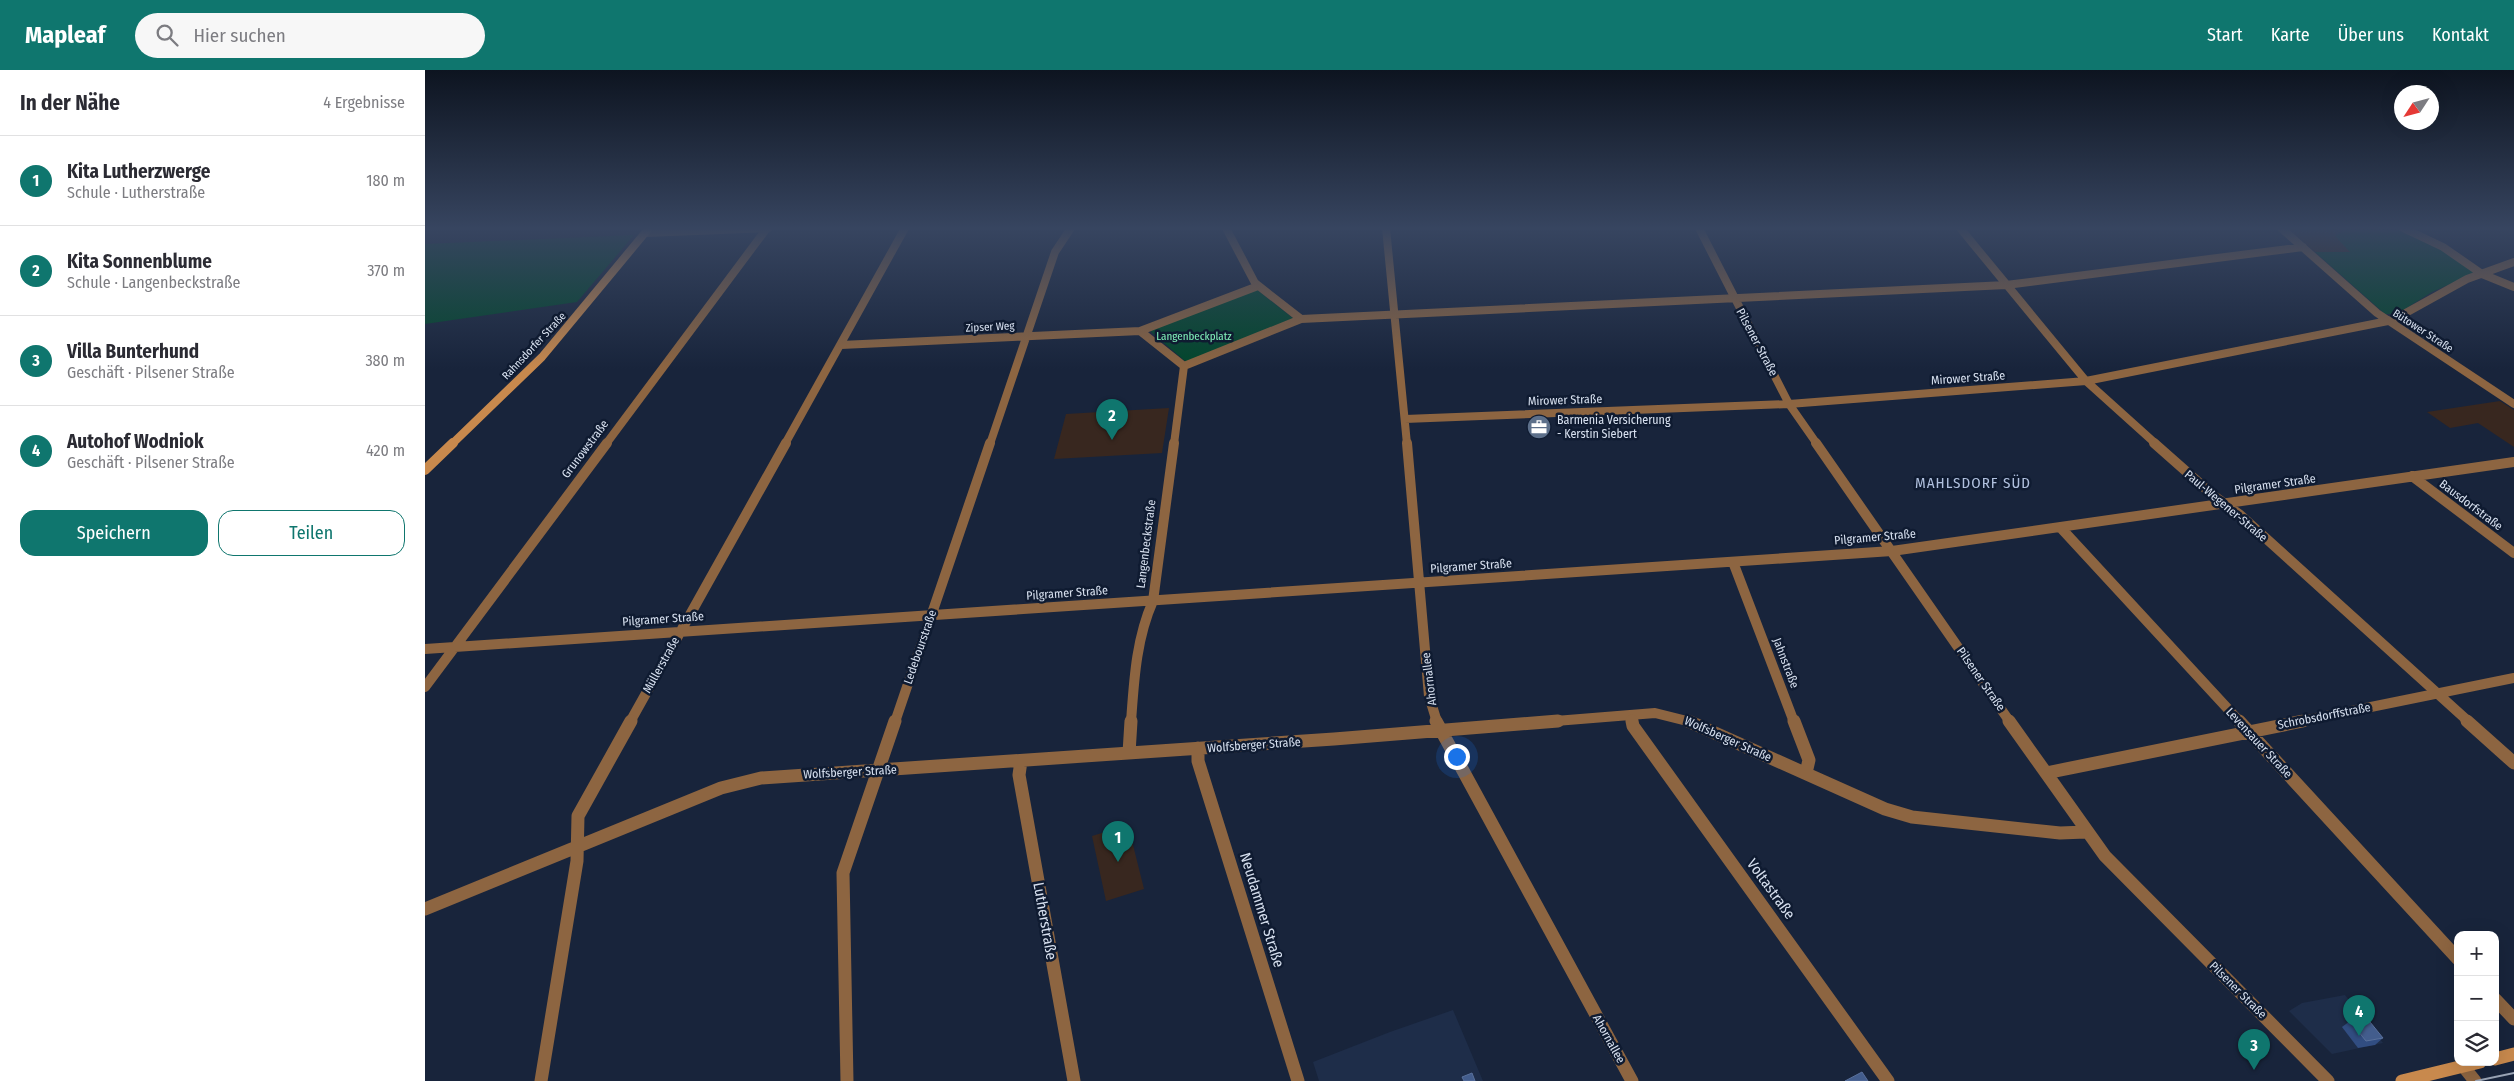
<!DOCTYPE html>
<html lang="de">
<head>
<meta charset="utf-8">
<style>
  :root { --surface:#fff; --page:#f7f7f7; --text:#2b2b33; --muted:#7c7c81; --line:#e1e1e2; --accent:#0f766e }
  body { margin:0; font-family:"Fira Sans Condensed",sans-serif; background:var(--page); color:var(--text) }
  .controls { position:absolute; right:15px; bottom:15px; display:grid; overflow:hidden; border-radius:10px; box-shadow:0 5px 20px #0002 }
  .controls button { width:45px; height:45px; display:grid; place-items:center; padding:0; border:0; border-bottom:1px solid var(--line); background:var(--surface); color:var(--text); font:25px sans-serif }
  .compass { position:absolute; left:1969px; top:15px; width:45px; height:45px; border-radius:50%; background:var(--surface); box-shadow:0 5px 20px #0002; rotate:234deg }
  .you { position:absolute; left:1031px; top:686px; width:18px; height:18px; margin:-12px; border:4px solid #fff; border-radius:50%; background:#1a73e8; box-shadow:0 0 0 8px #1a73e833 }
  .badge { display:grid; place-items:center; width:32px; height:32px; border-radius:50%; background:var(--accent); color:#fff; font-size:16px; font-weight:700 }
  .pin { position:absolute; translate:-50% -41px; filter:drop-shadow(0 1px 2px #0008) }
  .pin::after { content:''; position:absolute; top:26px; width:18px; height:15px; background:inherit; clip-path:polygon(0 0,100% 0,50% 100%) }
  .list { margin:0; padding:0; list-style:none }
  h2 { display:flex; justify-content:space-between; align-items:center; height:65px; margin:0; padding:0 20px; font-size:21px }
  h2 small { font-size:16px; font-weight:400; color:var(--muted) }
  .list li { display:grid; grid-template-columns:32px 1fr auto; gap:15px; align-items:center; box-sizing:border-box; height:90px; padding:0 20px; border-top:1px solid var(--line) }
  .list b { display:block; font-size:19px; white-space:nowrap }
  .list p { margin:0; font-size:16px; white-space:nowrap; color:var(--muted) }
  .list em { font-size:16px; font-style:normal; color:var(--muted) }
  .actions { display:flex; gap:10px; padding:15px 20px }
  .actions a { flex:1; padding:11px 0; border:1px solid var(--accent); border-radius:15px; text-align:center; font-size:18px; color:var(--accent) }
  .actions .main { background:var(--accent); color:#fff }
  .icon { flex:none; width:28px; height:28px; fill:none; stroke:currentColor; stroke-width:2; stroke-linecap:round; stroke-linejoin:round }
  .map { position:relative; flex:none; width:2089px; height:1011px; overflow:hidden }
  header { display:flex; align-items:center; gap:30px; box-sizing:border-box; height:70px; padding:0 25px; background:var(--accent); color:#fff }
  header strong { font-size:24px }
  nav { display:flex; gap:28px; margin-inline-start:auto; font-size:18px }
  .search { width:350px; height:45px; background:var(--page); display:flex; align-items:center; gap:12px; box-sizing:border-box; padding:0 18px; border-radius:28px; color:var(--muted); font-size:19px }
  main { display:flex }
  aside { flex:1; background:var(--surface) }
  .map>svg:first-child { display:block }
  .built { fill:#1e2d49 }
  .education { fill:#38271f }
  .green { fill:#01462b }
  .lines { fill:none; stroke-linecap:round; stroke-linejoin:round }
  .street-far2 { stroke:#8d6541; stroke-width:8 }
  .street-far1 { stroke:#8d6541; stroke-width:10 }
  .street { stroke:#8d6541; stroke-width:13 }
  .secondary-far2 { stroke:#c8894d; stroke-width:8 }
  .secondary-far1 { stroke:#c8894d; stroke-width:10 }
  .secondary { stroke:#c8894d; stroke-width:13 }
  .tram { stroke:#9ba5b6; stroke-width:2 }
  .wall { fill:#314d81 }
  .building { fill:#435d8d; stroke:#5a719c }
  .labels { text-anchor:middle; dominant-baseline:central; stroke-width:5; stroke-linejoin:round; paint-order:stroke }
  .far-street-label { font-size:11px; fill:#d7e0ef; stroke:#0f1b31 }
  .far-park-label { font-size:11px; fill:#82f2ba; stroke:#0f1b31 }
  .street-label { font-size:12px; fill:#d7e0ef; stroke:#0f1b31 }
  .poi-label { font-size:12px; fill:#d7e0ef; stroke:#0f1b31; text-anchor:start }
  .quarter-label { font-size:15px; letter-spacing:1px; fill:#b0c0de; stroke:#0f1b31 }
  .near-street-label { font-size:15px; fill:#d7e0ef; stroke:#0f1b31 }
</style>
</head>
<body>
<header>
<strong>Mapleaf</strong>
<div class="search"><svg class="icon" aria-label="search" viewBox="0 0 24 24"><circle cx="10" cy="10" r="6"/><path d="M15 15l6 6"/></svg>Hier suchen</div>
<nav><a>Start</a><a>Karte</a><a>Über uns</a><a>Kontakt</a></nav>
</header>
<main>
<aside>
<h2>In der Nähe<small>4 Ergebnisse</small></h2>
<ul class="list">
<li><span class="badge">1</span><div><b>Kita Lutherzwerge</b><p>Schule · Lutherstraße</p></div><em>180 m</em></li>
<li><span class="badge">2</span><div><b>Kita Sonnenblume</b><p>Schule · Langenbeckstraße</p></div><em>370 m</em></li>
<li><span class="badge">3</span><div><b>Villa Bunterhund</b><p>Geschäft · Pilsener Straße</p></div><em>380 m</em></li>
<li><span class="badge">4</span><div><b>Autohof Wodniok</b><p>Geschäft · Pilsener Straße</p></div><em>420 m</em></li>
</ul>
<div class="actions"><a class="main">Speichern</a><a>Teilen</a></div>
</aside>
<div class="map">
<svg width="2089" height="1011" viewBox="0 0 2089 1011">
  <rect width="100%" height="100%" fill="#18243b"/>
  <!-- built -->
  <path class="built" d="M 1920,925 L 1958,973 L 1907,984 L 1864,941 L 1877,933 Z
    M 1028,940 L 1058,1011 L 894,1011 L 888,992 L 965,962 Z"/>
  <!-- education -->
  <path class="education" d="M 1862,158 L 1923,158 L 1910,164 L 1926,182 L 1890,182 Z
    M 2075,331 L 2089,340 L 2089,377 L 2053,353 L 2025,358 L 2002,342 Z
    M 744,338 L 737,383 L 629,389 L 641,344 Z
    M 703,755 L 719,819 L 681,831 L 667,766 Z"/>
  <!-- green -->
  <path class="green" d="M 1923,158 L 1975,158 L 2016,177 L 2047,200 L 2048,204 L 2007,222 L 1972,244 L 1960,244 L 1890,182 L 1925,182 L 1910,166 Z
    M 209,165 L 152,232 L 0,254 L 0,174 Z
    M 831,219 L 869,249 L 765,292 L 760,291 L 726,262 L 727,258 Z"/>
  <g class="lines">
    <!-- street-far2 -->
    <path class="street-far2" d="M 801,158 L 830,213 L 876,249
      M 961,158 L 982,374
      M 1274,158 L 1364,334 L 1392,374
      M 1535,158 L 1661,311 L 1731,374
      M 1856,158 L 1952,243 L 2089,334
      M 1978,158 L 2018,177 L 2057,204 L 2089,217
      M 221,163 L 343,158
      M 416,275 L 715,261
      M 759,296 L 876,249 L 1581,215 L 1878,177
      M 759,296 L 715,261 L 833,216
      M 980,349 L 1364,334 L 1661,311 L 1968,250 L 2042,209 L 2089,192
      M 181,374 L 342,158
      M 360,374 L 480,158
      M 565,374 L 630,182 L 646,158
      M 749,374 L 759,296"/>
    <!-- street-far1 -->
    <path class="street-far1" d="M 982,373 L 1004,626 L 1012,652
      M 1391,373 L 1585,652
      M 1729,373 L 1789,426 L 1814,444 L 2044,652
      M 1987,406 L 2089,483
      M 1635,457 L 1815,652
      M 1308,492 L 1369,652
      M 0,579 L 1467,481 L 2089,392
      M 0,617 L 182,373
      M 1205,645 L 1207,652
      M 205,652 L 361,373
      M 470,652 L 565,373
      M 706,652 C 709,611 711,569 728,531 L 749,373
      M 1118,652 L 1230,643 L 1266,652
      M 1872,652 L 2089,608"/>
    <!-- street -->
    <path class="street" d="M 1011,651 L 1207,1011
      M 1207,651 L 1208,656 L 1463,1011
      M 1263,651 L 1460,739 L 1487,747 L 1635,763 L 1661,762
      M 1369,651 L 1384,690 L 1381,703
      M 1584,651 L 1680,786 L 1903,1011
      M 1814,651 L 2033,889
      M 2042,651 L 2089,693
      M 773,678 L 773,691 L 873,1011
      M 704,683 L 706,651
      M 596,691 L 594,705 L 649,1011
      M 1621,703 L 1878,651
      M 0,839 L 296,718 L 336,708 L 909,669 L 1133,651
      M 2070,929 L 2089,949
      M 2038,996 L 2050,1011
      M 116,1011 L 152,791 L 153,746 L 206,651
      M 422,1011 L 418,803 L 470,651"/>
    <!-- secondary-far2 -->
    <path class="secondary-far2" d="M 27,374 L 117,287 L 224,158"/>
    <!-- secondary-far1 -->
    <path class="secondary-far1" d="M 0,400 L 28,373"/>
    <!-- secondary -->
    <path class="secondary" d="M 2070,989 L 2089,984
      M 1977,1011 L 2055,992"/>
    <!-- tram -->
    <path class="tram" d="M 2051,1011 L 2089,1003"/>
  </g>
  <!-- wall -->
  <path class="wall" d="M 1925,951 L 1958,968 L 1950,975 L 1933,978 L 1917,957 Z"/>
  <!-- building -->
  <path class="building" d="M 1941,947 L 1958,968 L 1941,971 L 1925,951 Z
    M 1437,1002 L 1443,1011 L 1420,1011 Z
    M 1047,1003 L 1050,1011 L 1039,1011 L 1037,1007 Z"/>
  <!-- sky -->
  <linearGradient id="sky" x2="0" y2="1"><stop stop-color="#0d1420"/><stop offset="0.53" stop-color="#374560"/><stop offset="1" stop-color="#374560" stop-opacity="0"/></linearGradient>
  <rect width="2089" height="299" fill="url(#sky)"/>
  <!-- icons -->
  <defs>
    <g id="office-disc" transform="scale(1.25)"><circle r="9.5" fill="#5c6f8a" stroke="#0f1b31"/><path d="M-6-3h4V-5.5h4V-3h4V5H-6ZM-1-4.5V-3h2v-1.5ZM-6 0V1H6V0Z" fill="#fff"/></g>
  </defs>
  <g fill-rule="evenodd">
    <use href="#office-disc" x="1114" y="357"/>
  </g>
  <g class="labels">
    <!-- far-street labels -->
    <g class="far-street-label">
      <text transform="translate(565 257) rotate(-3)">Zipser Weg</text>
      <text transform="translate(1998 261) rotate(33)">Bütower Straße</text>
      <text transform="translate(109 276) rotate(-47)">Rahnsdorfer Straße</text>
    </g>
    <!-- far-park labels -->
    <g class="far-park-label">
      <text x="769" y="266">Langenbeckplatz</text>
    </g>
    <!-- street labels -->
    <g class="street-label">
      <text transform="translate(1332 272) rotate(62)">Pilsener Straße</text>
      <text transform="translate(1543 308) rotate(-4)">Mirower Straße</text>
      <text transform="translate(1140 330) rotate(-2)">Mirower Straße</text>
      <text transform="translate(160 379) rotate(-53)">Grunowstraße</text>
      <text transform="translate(1850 414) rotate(-8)">Pilgramer Straße</text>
      <text transform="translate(2046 435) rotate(37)">Bausdorfstraße</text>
      <text transform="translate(1801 436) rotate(40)">Paul-Wegener-Straße</text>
      <text transform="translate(1450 467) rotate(-5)">Pilgramer Straße</text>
      <text transform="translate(721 474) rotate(-83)">Langenbeckstraße</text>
      <text transform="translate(1046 496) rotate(-4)">Pilgramer Straße</text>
      <text transform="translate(642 523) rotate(-4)">Pilgramer Straße</text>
      <text transform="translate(238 549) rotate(-4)">Pilgramer Straße</text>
      <text transform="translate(495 577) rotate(-71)">Ledebourstraße</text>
      <text transform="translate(1361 593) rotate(69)">Jahnstraße</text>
      <text transform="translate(236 595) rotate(-61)">Müllerstraße</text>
      <text transform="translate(1004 609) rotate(-97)">Ahornallee</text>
      <text transform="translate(1556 609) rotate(55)">Pilsener Straße</text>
      <text transform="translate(1899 646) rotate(-11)">Schrobsdorffstraße</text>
      <text transform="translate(1303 669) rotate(24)">Wolfsberger Straße</text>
      <text transform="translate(1834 673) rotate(47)">Levensauer Straße</text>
      <text transform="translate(829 675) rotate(-4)">Wolfsberger Straße</text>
      <text transform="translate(425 702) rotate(-3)">Wolfsberger Straße</text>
      <text transform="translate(1813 920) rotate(45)">Pilsener Straße</text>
      <text transform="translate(1184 969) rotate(61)">Ahornallee</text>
    </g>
    <!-- poi labels -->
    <g class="poi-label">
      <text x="1132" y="350">Barmenia Versicherung<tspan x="1132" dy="14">- Kerstin Siebert</tspan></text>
    </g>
    <!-- quarter labels -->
    <g class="quarter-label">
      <text x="1548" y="413">MAHLSDORF SÜD</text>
    </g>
    <!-- near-street labels -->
    <g class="near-street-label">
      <text transform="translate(1346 819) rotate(54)">Voltastraße</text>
      <text transform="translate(837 840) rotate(73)">Neudammer Straße</text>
      <text transform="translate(620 851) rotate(80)">Lutherstraße</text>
    </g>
  </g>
</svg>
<div class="controls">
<button>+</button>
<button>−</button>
<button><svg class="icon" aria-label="layers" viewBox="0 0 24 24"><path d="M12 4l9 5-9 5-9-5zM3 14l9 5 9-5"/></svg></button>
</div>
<svg class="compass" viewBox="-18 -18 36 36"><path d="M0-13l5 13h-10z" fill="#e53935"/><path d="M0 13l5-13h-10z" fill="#7c7c81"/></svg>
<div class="you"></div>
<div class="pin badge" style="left:693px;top:792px">1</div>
<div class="pin badge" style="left:687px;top:370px">2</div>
<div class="pin badge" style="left:1829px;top:1000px">3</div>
<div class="pin badge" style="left:1934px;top:966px">4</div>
</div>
</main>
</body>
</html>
